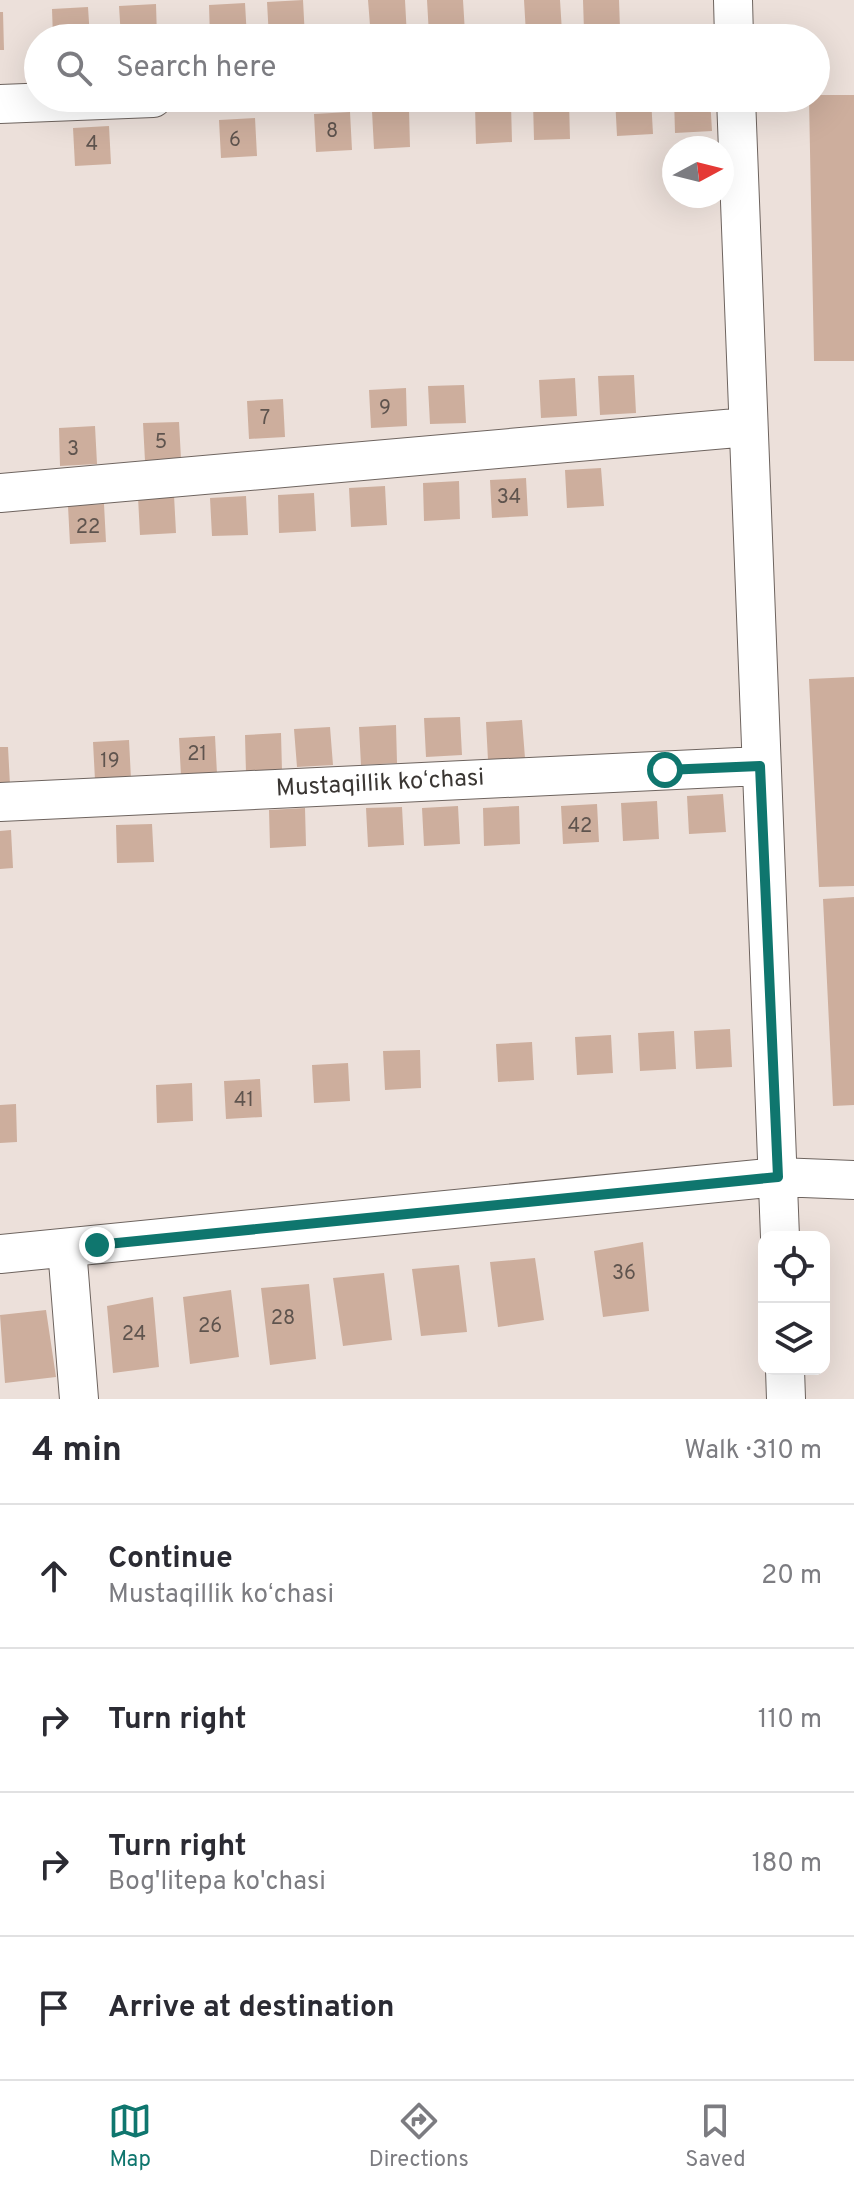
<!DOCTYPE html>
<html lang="en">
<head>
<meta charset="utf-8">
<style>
  :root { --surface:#fff; --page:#f2f2f3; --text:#2b2b33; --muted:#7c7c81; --line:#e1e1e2; --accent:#0f766e }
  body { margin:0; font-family:Overpass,sans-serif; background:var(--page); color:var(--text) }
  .controls { position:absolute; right:24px; bottom:24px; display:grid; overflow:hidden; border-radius:16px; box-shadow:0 8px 32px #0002 }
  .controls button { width:72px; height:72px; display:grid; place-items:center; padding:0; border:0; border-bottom:2px solid var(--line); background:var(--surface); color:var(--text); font:40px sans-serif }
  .compass { position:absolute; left:662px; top:136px; width:72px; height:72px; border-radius:50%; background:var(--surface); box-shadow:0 8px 32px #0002; rotate:83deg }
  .stop { position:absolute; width:24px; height:24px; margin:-18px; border:6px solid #0f766e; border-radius:50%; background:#fff }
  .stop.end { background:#0f766e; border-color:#fff; box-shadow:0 2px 8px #0008 }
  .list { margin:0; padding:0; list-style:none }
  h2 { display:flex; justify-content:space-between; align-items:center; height:104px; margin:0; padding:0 32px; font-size:34px }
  h2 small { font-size:26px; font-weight:400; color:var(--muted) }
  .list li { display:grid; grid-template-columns:52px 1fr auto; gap:24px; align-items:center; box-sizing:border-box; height:144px; padding:0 32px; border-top:2px solid var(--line) }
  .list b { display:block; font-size:30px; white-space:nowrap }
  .list p { margin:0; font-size:26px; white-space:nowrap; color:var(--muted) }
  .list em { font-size:26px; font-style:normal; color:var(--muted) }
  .icon { flex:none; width:44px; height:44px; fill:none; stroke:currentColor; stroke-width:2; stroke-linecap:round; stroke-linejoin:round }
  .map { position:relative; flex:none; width:854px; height:1399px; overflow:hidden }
  .search { position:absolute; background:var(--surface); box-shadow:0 8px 32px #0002; left:24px; right:24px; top:24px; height:88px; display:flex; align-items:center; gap:20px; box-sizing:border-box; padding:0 28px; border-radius:44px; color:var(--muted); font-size:30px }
  .sheet { height:680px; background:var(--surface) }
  nav { display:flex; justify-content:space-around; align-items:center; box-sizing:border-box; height:112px; border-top:2px solid var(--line); background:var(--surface); font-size:22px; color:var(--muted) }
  nav a { display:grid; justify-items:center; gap:4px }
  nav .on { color:var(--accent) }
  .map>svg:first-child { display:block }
  .building { fill:#cdae9d }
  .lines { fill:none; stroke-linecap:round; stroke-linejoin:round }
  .minor-casing { stroke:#6e645f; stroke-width:40 }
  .minor { stroke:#fff; stroke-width:38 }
  .route { stroke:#0f766e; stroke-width:10 }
  .labels { text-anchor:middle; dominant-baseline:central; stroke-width:6; stroke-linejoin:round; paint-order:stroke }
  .number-label { font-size:20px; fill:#5f544e }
  .street-label { font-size:24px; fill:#3a3633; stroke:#fff }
</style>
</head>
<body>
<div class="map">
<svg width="854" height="1399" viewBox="0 0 854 1399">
  <rect width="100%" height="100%" fill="#ece0da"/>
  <!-- building -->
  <path class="building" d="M 303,0 L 305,38 L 269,38 L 267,2 Z
    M 368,0 L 405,0 L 407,37 L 371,38 Z
    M 427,0 L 463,0 L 465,33 L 429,35 Z
    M 524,0 L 560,0 L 562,32 L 526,34 Z
    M 583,0 L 619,0 L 620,29 L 584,31 Z
    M 245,3 L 247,38 L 210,38 L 209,5 Z
    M 156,4 L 157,38 L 121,38 L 119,6 Z
    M 88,7 L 90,38 L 53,38 L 52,9 Z
    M 0,12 L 3,12 L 4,50 L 0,50 Z
    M 816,95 L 854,95 L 854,361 L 814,361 L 809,98 L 816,98 Z
    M 615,98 L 651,98 L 653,134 L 617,136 Z
    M 674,98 L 710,98 L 712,131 L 675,133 Z
    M 569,101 L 570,139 L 534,140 L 533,102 Z
    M 511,104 L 512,142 L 476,144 L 475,106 Z
    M 409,109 L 410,147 L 374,149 L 372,111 Z
    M 350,112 L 352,150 L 316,152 L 314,114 Z
    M 255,118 L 257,156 L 221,158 L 219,120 Z
    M 109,126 L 111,164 L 75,166 L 73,128 Z
    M 634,375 L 636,413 L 600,415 L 598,376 Z
    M 575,378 L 577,416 L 541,418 L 539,380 Z
    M 464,385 L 466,423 L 430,424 L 428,386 Z
    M 406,388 L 407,426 L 371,428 L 369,390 Z
    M 283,399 L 285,437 L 249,439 L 247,401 Z
    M 179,422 L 181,459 L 145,461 L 143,423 Z
    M 95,426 L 97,464 L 60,466 L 59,428 Z
    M 601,468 L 604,506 L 567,508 L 565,470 Z
    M 526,478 L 528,516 L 492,518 L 490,480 Z
    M 459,481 L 460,519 L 424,521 L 423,483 Z
    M 385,486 L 387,525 L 351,527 L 349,488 Z
    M 314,493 L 316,531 L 279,533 L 278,495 Z
    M 174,495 L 176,533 L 140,535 L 138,497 Z
    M 246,496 L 248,535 L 212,536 L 210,498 Z
    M 104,504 L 106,542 L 70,544 L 68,506 Z
    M 854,677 L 854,886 L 819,887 L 809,679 Z
    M 460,717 L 462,755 L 426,757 L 424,718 Z
    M 522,720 L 525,758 L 488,760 L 486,722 Z
    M 396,725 L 397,763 L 361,765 L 359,727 Z
    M 330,727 L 333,765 L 297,767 L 294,729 Z
    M 281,733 L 282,771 L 246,773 L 245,735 Z
    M 215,736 L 217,774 L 181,776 L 179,738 Z
    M 129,740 L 131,779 L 95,780 L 93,742 Z
    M 0,747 L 8,747 L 10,785 L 0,785 Z
    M 723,794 L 726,832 L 689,834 L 687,796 Z
    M 657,801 L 659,839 L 623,841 L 621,803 Z
    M 597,804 L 599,842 L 563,844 L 561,806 Z
    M 458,806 L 460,844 L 424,846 L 422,808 Z
    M 519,806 L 520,844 L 484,846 L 483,808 Z
    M 402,807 L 404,845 L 368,847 L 366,808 Z
    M 305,808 L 306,846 L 270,848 L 269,810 Z
    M 152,824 L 154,862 L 117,863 L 116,825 Z
    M 11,830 L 13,868 L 0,869 L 0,831 Z
    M 854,897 L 854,1105 L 833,1106 L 823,899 Z
    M 730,1029 L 732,1067 L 696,1069 L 694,1031 Z
    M 674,1031 L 676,1069 L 640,1071 L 638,1033 Z
    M 611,1035 L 613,1073 L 577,1075 L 575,1037 Z
    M 532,1042 L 534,1080 L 498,1082 L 496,1044 Z
    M 420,1050 L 421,1088 L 385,1090 L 383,1051 Z
    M 348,1063 L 350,1101 L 314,1103 L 312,1065 Z
    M 260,1079 L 262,1117 L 226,1119 L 224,1081 Z
    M 192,1083 L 193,1121 L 157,1123 L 156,1085 Z
    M 16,1104 L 17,1142 L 0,1143 L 0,1105 Z
    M 643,1242 L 649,1311 L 603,1317 L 594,1251 Z
    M 535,1258 L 544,1320 L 498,1327 L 490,1262 Z
    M 459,1265 L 467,1332 L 421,1336 L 412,1269 Z
    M 384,1273 L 392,1340 L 343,1346 L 333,1278 Z
    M 309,1284 L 316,1359 L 270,1365 L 261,1288 Z
    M 231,1290 L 239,1357 L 190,1364 L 183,1297 Z
    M 153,1297 L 159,1367 L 113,1373 L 107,1306 Z
    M 46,1310 L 56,1377 L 5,1383 L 0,1315 Z"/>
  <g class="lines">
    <!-- minor casing -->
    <g class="minor-casing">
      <path id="minor" d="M 733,0 L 734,38
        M 736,98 L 780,1237
        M 0,104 L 153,98
        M 0,493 L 748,427
        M 0,802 L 760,766
        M 67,1248 L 79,1399
        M 0,1254 L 778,1177 L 854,1180
        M 785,1369 L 786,1399"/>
    </g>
    <!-- minor -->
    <use href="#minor" class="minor"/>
  </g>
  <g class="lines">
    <!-- route -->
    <path class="route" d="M 97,1245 L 778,1177 L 760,766 L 665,770"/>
  </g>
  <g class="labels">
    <!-- number labels -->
    <g class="number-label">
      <text x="332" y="132">8</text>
      <text x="235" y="141">6</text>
      <text x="92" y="145">4</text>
      <text x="385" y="409">9</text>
      <text x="265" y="419">7</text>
      <text x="161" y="443">5</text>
      <text x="73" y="450">3</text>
      <text x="509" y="498">34</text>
      <text x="88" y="528">22</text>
      <text x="197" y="755">21</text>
      <text x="110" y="762">19</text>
      <text x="580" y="827">42</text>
      <text x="244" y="1101">41</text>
      <text x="624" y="1274">36</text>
      <text x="283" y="1319">28</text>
      <text x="210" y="1327">26</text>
      <text x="134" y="1335">24</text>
    </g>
    <!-- street labels -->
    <g class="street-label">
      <text transform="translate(380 784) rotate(-3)">Mustaqillik koʻchasi</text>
    </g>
  </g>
</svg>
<div class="controls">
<button><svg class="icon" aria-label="locate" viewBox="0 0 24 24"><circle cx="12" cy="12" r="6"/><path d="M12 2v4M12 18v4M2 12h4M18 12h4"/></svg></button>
<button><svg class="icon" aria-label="layers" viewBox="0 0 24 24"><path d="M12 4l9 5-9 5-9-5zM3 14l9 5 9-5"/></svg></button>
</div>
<svg class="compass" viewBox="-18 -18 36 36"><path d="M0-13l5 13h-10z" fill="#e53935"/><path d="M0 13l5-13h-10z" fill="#7c7c81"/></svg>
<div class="stop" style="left:665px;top:770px"></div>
<div class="stop end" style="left:97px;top:1245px"></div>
<div class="search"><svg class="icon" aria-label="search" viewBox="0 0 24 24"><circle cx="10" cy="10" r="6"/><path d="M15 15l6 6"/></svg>Search here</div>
</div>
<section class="sheet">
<h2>4 min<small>Walk · 310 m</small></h2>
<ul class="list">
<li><svg class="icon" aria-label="ahead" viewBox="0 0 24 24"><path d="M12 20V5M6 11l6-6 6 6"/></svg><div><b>Continue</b><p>Mustaqillik koʻchasi</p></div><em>20 m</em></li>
<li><svg class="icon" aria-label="right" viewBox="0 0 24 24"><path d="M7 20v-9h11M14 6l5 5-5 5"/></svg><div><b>Turn right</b></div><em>110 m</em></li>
<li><svg class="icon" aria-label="right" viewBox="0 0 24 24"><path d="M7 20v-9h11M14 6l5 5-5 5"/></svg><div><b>Turn right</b><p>Bog'litepa ko'chasi</p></div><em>180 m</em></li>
<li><svg class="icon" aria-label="arrive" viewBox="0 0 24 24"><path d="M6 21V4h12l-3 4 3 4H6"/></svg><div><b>Arrive at destination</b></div></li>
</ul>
</section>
<nav>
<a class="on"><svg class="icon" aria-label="map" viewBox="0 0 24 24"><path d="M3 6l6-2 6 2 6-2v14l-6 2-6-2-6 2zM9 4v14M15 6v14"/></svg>Map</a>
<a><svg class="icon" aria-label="directions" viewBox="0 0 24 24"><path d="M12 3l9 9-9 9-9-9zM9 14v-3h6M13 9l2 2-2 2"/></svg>Directions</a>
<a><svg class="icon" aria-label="saved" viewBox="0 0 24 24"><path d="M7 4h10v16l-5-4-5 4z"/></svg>Saved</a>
</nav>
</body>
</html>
